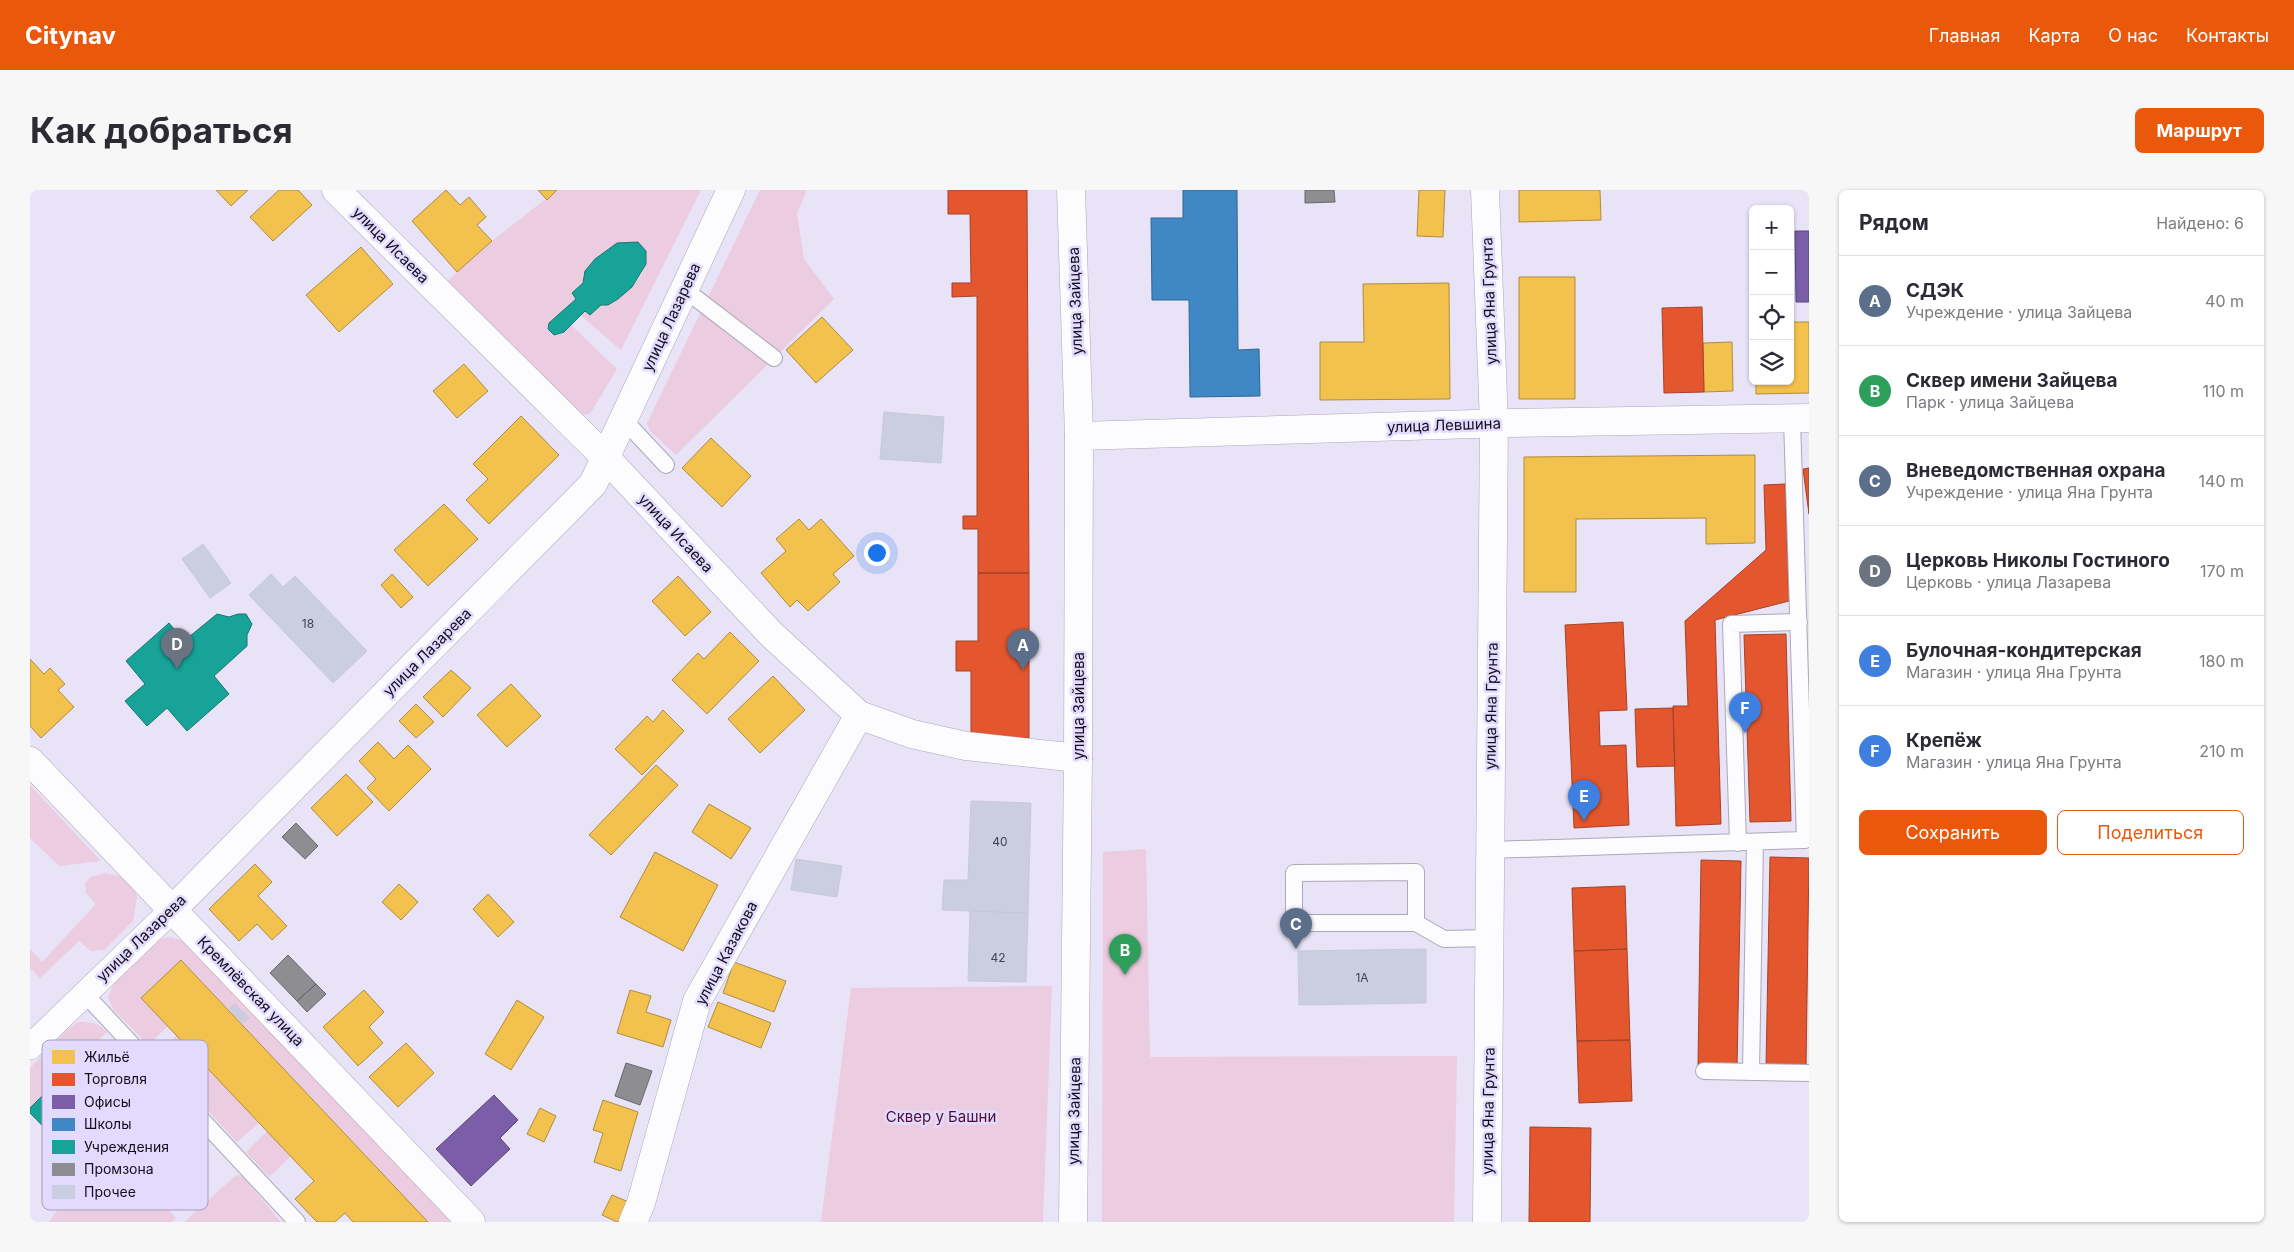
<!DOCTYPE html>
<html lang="ru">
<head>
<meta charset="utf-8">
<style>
  :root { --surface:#fff; --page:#f7f7f7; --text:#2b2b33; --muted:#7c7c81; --line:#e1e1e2; --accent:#ea580c }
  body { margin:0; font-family:Inter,sans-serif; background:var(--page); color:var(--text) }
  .controls { position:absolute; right:15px; top:15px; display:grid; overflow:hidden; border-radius:8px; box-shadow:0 1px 4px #0004 }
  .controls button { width:45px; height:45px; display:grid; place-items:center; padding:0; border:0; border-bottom:1px solid var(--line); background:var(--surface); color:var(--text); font:25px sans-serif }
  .you { position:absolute; left:846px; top:362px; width:18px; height:18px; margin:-12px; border:4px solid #fff; border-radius:50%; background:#1a73e8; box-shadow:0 0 0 8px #1a73e833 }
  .badge { display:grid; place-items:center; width:32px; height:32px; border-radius:50%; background:var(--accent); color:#fff; font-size:16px; font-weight:700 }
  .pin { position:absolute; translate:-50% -41px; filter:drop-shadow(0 1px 2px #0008) }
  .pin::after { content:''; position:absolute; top:26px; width:18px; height:15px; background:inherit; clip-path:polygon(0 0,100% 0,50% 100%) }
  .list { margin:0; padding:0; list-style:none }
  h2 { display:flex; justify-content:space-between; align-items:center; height:65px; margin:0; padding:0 20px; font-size:21px }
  h2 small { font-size:16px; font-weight:400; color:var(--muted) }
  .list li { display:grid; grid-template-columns:32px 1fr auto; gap:15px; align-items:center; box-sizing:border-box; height:90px; padding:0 20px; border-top:1px solid var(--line) }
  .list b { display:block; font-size:19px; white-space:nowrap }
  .list p { margin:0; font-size:16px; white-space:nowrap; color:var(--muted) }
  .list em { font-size:16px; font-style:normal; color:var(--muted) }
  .actions { display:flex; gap:10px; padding:15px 20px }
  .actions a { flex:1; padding:11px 0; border:1px solid var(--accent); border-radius:8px; text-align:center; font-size:18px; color:var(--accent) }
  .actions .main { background:var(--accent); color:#fff }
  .icon { flex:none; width:28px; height:28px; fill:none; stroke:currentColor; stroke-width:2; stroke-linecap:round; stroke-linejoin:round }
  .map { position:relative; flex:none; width:1779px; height:1032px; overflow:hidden; border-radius:8px }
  header { display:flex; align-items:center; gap:30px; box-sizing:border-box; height:70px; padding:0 25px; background:var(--accent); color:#fff }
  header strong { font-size:24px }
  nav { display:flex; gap:28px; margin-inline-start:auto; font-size:18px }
  .intro { display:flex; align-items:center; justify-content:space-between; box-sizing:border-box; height:120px; padding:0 30px }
  h1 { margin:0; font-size:35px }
  .button { padding:12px 22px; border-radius:8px; background:var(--accent); color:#fff; font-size:18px; font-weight:700 }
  main { display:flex; gap:30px; padding:0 30px }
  aside { flex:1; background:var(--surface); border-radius:8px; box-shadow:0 1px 4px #0004 }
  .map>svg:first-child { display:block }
  .green { fill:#eccce0 }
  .homes { fill:#f2c14e; stroke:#af8c3f }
  .shops { fill:#e4572e; stroke:#a54128 }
  .offices { fill:#7b5ea7; stroke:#5c467d }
  .schools { fill:#3f88c5; stroke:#326492 }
  .public { fill:#17a398; stroke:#167772 }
  .industry { fill:#8d8d92; stroke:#68676e }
  .building { fill:#cbcde0; stroke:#c8c9d8 }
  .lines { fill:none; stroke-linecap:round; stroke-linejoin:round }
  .service-casing { stroke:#aca8b7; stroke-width:18 }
  .pedestrian-casing { stroke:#aca8b7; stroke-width:26 }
  .minor-casing { stroke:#aca8b7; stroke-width:29 }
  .tertiary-casing { stroke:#aca8b7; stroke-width:29 }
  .service { stroke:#fcfbfe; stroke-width:16 }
  .pedestrian { stroke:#fcfbfe; stroke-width:25 }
  .minor { stroke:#fcfbfe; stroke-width:28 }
  .tertiary { stroke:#fcfbfe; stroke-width:28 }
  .labels { text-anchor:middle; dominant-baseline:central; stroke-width:5; stroke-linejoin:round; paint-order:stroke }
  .number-label { font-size:12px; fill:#444250 }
  .street-label { font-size:15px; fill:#130f1b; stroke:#e3dbff }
  .park-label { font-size:15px; fill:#510d2f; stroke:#e3dbff }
  .key { fill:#e3dbff; stroke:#a59ebb; stroke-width:1 }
  .key-label { font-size:14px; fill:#130f1b }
</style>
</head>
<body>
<header>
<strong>Citynav</strong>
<nav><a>Главная</a><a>Карта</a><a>О нас</a><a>Контакты</a></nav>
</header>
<div class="intro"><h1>Как добраться</h1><a class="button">Маршрут</a></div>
<main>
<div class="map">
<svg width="1779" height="1032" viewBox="0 0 1779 1032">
  <rect width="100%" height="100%" fill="#e8e3f7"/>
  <!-- green -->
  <path class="green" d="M 527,0 L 671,0 L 591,160 L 550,125 L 555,121 L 560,125 L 571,115 C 587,115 613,90 616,73 C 617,70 616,65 616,61 L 608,52 L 587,53 L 565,69 L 555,81 L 553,93 L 542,103 L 546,109 L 519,133 L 518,139 L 524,145 L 534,142 L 541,135 L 587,179 L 560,224 L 547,225 L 414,94 L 462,51 Z
    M 730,0 L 777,0 L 767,23 L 774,69 L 804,109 L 646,265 L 620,241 L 617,233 Z
    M 0,595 L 71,671 L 29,676 L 0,648 Z
    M 1116,659 L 1120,867 L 1427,866 L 1424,1032 L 1072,1032 L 1073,662 Z
    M 75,683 L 90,686 L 104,698 L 107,707 L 103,731 L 74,760 L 61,761 L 49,751 L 10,788 L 0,778 L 0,759 L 12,772 L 66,714 L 56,703 L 55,693 L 61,687 Z
    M 141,747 L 155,752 L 422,1032 L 398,1032 L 152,770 L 112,807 L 138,836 L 118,855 L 83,819 L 78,807 L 83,795 L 89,788 L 131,749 Z
    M 1022,796 L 1013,1032 L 791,1032 L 821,798 Z
    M 48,832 C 61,832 67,832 77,842 L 0,918 L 0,878 L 38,839 Z
    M 147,845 L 229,933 L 207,952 L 126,865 Z
    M 237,941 L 261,966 L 239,987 L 216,962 Z
    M 78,957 L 146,1028 L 142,1032 L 19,1032 L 54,981 Z
    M 208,985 L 213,987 L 251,1032 L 154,1032 L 204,987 Z"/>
  <!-- homes -->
  <path class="homes" d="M 186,0 L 218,0 L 201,16 Z
    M 249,0 L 268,0 L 282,15 L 243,51 L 220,27 Z
    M 416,0 L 430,15 L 439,7 L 456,27 L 447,35 L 462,51 L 427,82 L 382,31 Z
    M 508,0 L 527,0 L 517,10 Z
    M 1389,0 L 1415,0 L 1413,47 L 1387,46 Z
    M 1489,0 L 1570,0 L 1571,30 L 1489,32 Z
    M 331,57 L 363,94 L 309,142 L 276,105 Z
    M 1489,87 L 1545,87 L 1545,209 L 1489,209 Z
    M 1419,93 L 1420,209 L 1290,210 L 1290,152 L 1334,152 L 1333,94 Z
    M 792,127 L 823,160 L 786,193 L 756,160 Z
    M 1760,132 L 1779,132 L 1779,203 L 1726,204 L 1726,191 L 1760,191 Z
    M 1702,152 L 1703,201 L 1674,202 L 1673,153 Z
    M 434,174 L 458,201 L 427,228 L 403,201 Z
    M 491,226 L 529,265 L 459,334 L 436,310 L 458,289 L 443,274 Z
    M 681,248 L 721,286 L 692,317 L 652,278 Z
    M 1725,265 L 1725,353 L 1676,354 L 1676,328 L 1546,329 L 1546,402 L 1494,402 L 1494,267 Z
    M 414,314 L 448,349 L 398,396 L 364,360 Z
    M 769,329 L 779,340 L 791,329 L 824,366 L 803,384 L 810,392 L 778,421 L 767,410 L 760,417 L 731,383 L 756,361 L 746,349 Z
    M 362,384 L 383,407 L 371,418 L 351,395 Z
    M 648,386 L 681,422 L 655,446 L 622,411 Z
    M 700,442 L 729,471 L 677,524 L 642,490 L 668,463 L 674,469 Z
    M 0,469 L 14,484 L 20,478 L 35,494 L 28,500 L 44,517 L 11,548 L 0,536 Z
    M 421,480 L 441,498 L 413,527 L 393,507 Z
    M 743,486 L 775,520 L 730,563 L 698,529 Z
    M 481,494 L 511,526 L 477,557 L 447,525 Z
    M 386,514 L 404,532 L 386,548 L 369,531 Z
    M 633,520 L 654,541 L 612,585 L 585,559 L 617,526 L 623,532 Z
    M 348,552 L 364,569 L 378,555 L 401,579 L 359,621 L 337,598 L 346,589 L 329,571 Z
    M 626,575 L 648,595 L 581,665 L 559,645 Z
    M 316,584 L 343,612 L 307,646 L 281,618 Z
    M 679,614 L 721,638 L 701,669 L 662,642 Z
    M 625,662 L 688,695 L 653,761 L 590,727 Z
    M 225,674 L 242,692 L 228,706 L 257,736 L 242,750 L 227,734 L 209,751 L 179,719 Z
    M 369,694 L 388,712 L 371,730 L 352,712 Z
    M 458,704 L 484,732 L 468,747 L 443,719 Z
    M 151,770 L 398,1032 L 323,1032 L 315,1023 L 305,1032 L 287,1032 L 265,1009 L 284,991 L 111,808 Z
    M 704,772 L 756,791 L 744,822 L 693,803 Z
    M 334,800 L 354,822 L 339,837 L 353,853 L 328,876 L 293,837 Z
    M 600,800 L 621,806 L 616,822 L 641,830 L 633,857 L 587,843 Z
    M 487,810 L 514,827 L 481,880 L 455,864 Z
    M 688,812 L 741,833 L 731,858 L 678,837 Z
    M 376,853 L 404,883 L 368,917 L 339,887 Z
    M 573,910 L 608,922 L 591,981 L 564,972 L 573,943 L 563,940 Z
    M 510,918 L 526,926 L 514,952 L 497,944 Z
    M 582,1005 L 601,1013 L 593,1032 L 587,1032 L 572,1025 Z"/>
  <!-- shops -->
  <path class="shops" d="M 918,0 L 997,0 L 999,383 L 948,383 L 948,339 L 933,339 L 933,326 L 947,326 L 947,106 L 922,107 L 922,93 L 941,93 L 940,24 L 918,24 Z
    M 1672,117 L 1674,202 L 1634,203 L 1632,118 Z
    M 1779,278 L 1779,324 L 1773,279 Z
    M 1755,294 L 1759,411 L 1685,430 L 1691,634 L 1646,636 L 1643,516 L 1658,516 L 1655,431 L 1736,360 L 1734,295 Z
    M 948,383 L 999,383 L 999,548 L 941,548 L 941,481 L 926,481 L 926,451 L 948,451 Z
    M 1593,432 L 1597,520 L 1569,521 L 1570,556 L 1596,555 L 1599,635 L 1544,638 L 1535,435 Z
    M 1756,444 L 1761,631 L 1720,632 L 1714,445 Z
    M 1643,518 L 1645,576 L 1607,577 L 1605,519 Z
    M 1740,667 L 1779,668 L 1776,877 L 1736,877 Z
    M 1671,670 L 1711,671 L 1707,877 L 1668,876 Z
    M 1595,696 L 1597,759 L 1544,761 L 1542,698 Z
    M 1597,759 L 1600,850 L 1547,851 L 1544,761 Z
    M 1600,850 L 1602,911 L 1549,913 L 1547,851 Z
    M 1500,937 L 1561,938 L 1560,1032 L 1499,1032 Z"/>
  <!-- offices -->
  <path class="offices" d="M 1765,41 L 1779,41 L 1779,112 L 1766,112 Z
    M 464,905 L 488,930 L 470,948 L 480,959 L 441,996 L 406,959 Z"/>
  <!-- schools -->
  <path class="schools" d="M 1153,0 L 1207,0 L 1208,160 L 1229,159 L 1230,206 L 1160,207 L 1159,110 L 1122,110 L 1121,28 L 1153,28 Z"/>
  <!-- public -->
  <path class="public" d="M 608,52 L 616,61 L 616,74 L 602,97 L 588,109 L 578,115 L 571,115 L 560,125 L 555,121 L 534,142 L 524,145 L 518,139 L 519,133 L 546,109 L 542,103 L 553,93 L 555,81 L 565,69 L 587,53 Z
    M 187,424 L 199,427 L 208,424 L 216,424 L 222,434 L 217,445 L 217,456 L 184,486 L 199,504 L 157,541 L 137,518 L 117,536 L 95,511 L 115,494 L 96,471 L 139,433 L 154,451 Z
    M 61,857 L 107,903 L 43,967 L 0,923 L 0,918 Z"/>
  <!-- industry -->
  <path class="industry" d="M 1275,0 L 1304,0 L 1305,12 L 1275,13 Z
    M 266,633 L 288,656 L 275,669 L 252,647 Z
    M 258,765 L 286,794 L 267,811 L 240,783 Z
    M 286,794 L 296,804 L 277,822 L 267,811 Z
    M 596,873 L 622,881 L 610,915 L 585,906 Z"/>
  <!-- building -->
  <path class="building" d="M 854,222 L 914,227 L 911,273 L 850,269 Z
    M 173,354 L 201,393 L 180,408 L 152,369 Z
    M 241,384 L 253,397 L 265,386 L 337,461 L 303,493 L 219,405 Z
    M 941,611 L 1001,613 L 998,723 L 912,720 L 914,690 L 938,690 Z
    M 766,669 L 812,676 L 807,707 L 761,700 Z
    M 940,721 L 998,723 L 996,792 L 938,791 Z
    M 1396,759 L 1396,813 L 1269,815 L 1268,761 Z
    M 205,814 L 219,828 L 213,833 L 199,819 Z"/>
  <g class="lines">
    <!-- service casing -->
    <g class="service-casing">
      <path id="service" d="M 654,99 L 744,168
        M 593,229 L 636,275
        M 1708,653 L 1701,434 L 1769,432
        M 1460,660 L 1775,650 L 1762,229
        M 1386,733 L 1386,682 L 1264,683 L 1264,733 L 1386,733 L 1414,749 L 1459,748
        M 54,803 L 267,1032
        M 1674,881 L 1779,883
        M 1721,882 L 1725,652"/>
    </g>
    <!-- pedestrian casing -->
    <g class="pedestrian-casing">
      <path id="pedestrian" d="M 0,857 L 143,719"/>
    </g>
    <!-- minor casing -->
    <g class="minor-casing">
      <path id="minor" d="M 306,0 L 575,267 L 741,444 L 829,525 L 882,544 L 936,556 L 1048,568
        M 1041,0 L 1049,246
        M 1455,0 L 1464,233 L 1457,1032
        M 0,571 L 441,1032
        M 143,719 L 563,294 L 701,0
        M 603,1032 L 611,1013 L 667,811 L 829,525"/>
    </g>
    <!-- tertiary casing -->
    <g class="tertiary-casing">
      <path id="tertiary" d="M 1043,1032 L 1048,568 L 1049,246 L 1477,233 L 1779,228"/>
    </g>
    <!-- service -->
    <use href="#service" class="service"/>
    <!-- pedestrian -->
    <use href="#pedestrian" class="pedestrian"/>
    <!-- minor -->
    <use href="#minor" class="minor"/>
    <!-- tertiary -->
    <use href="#tertiary" class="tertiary"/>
  </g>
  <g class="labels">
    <!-- number labels -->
    <g class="number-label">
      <text x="278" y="433">18</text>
      <text x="970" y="651">40</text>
      <text x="968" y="767">42</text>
      <text x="1332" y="787">1А</text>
    </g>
    <!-- street labels -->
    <g class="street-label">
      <text transform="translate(361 55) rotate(45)">улица Исаева</text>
      <text transform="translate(1045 111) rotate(-92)">улица Зайцева</text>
      <text transform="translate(1459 111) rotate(-92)">улица Яна Грунта</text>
      <text transform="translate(641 127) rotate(-65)">улица Лазарева</text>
      <text transform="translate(1414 235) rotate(-2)">улица Левшина</text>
      <text transform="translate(646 343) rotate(47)">улица Исаева</text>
      <text transform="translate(397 462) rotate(-45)">улица Лазарева</text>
      <text transform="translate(1048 516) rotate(-90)">улица Зайцева</text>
      <text transform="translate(1461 516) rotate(-89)">улица Яна Грунта</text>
      <text transform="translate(111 748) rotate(-44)">улица Лазарева</text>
      <text transform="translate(696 763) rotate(-62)">улица Казакова</text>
      <text transform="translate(221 801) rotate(46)">Кремлёвская улица</text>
      <text transform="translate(1044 921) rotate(-89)">улица Зайцева</text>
      <text transform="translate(1458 921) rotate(-89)">улица Яна Грунта</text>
    </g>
    <!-- park labels -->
    <g class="park-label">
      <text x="911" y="926">Сквер у Башни</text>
    </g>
  </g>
  <!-- legend -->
  <rect x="12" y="850" width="166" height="170" rx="8" class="key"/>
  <rect x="22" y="860" width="23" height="14" fill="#f2c14e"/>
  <rect x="22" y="883" width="23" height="13" fill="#e4572e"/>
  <rect x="22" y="905" width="23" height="14" fill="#7b5ea7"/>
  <rect x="22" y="928" width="23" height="13" fill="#3f88c5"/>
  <rect x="22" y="950" width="23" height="14" fill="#17a398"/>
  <rect x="22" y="973" width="23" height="13" fill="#8d8d92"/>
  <rect x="22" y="995" width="23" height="14" fill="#cbcde0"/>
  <g class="key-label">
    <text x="54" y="872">Жильё</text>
    <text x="54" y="894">Торговля</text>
    <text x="54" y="917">Офисы</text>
    <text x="54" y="939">Школы</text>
    <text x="54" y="962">Учреждения</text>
    <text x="54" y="984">Промзона</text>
    <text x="54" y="1007">Прочее</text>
  </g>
</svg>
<div class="controls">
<button>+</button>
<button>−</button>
<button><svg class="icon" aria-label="locate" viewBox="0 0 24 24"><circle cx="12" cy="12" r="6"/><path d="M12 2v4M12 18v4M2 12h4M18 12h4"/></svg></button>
<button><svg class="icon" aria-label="layers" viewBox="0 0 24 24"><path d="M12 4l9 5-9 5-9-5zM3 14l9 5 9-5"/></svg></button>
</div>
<div class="you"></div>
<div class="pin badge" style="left:993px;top:480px;background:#5c6f8a">A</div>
<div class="pin badge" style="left:1095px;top:785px;background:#2e9e5b">B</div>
<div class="pin badge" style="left:1266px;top:759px;background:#5c6f8a">C</div>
<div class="pin badge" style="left:147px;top:479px;background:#6b7280">D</div>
<div class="pin badge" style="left:1554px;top:631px;background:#3f7fe0">E</div>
<div class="pin badge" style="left:1715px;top:543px;background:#3f7fe0">F</div>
</div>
<aside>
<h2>Рядом<small>Найдено: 6</small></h2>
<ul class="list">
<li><span class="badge" style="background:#5c6f8a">A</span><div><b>СДЭК</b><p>Учреждение · улица Зайцева</p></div><em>40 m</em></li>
<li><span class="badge" style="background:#2e9e5b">B</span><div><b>Сквер имени Зайцева</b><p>Парк · улица Зайцева</p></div><em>110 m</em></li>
<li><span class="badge" style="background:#5c6f8a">C</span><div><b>Вневедомственная охрана</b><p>Учреждение · улица Яна Грунта</p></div><em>140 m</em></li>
<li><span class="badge" style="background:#6b7280">D</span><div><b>Церковь Николы Гостиного</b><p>Церковь · улица Лазарева</p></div><em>170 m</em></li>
<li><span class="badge" style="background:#3f7fe0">E</span><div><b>Булочная-кондитерская</b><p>Магазин · улица Яна Грунта</p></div><em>180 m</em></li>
<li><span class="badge" style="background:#3f7fe0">F</span><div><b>Крепёж</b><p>Магазин · улица Яна Грунта</p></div><em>210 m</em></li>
</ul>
<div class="actions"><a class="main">Сохранить</a><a>Поделиться</a></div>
</aside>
</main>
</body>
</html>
